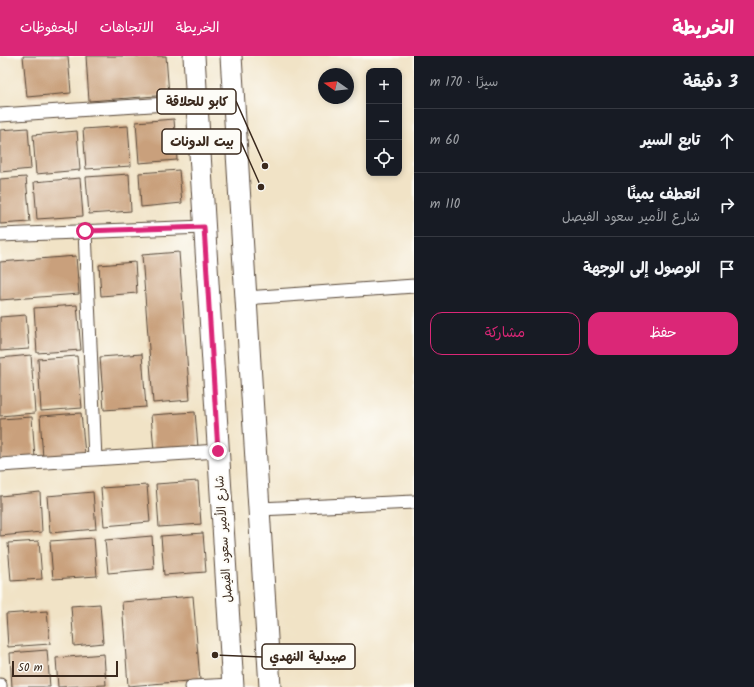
<!DOCTYPE html>
<html lang="ar">
<head>
<meta charset="utf-8">
<style>
  :root { --surface:#171b24; --page:#242831; --text:#f1f3f6; --muted:#9ea1a6; --line:#363941; --accent:#db2777 }
  body { margin:0; font-family:Kalam,"Playpen Sans Arabic",sans-serif; background:var(--page); color:var(--text); direction:rtl }
  .controls { position:absolute; right:12px; top:12px; display:grid; overflow:hidden; border-radius:8px; box-shadow:0 2px 6px #0003 }
  .controls button { width:36px; height:36px; display:grid; place-items:center; padding:0; border:0; border-bottom:1px solid var(--line); background:var(--surface); color:var(--text); font:20px sans-serif }
  .compass { position:absolute; left:318px; top:12px; width:36px; height:36px; border-radius:50%; background:var(--surface); box-shadow:0 2px 6px #0003; rotate:284deg }
  .scale { position:absolute; left:12px; bottom:10px; width:106px; box-sizing:border-box; padding-left:4px; border:2px solid #3b2a1e; border-top:0; font-size:11px; line-height:14px; white-space:nowrap; color:#3b2a1e; -webkit-text-stroke:3px #fdfcf7; paint-order:stroke }
  .stop { position:absolute; width:12px; height:12px; margin:-9px; border:3px solid #db2777; border-radius:50%; background:#fff }
  .stop.end { background:#db2777; border-color:#fff; box-shadow:0 1px 4px #0008 }
  .list { margin:0; padding:0; list-style:none }
  h2 { display:flex; justify-content:space-between; align-items:center; height:52px; margin:0; padding:0 16px; font-size:17px }
  h2 small { font-size:13px; font-weight:400; color:var(--muted) }
  .list li { display:grid; grid-template-columns:26px 1fr auto; gap:12px; align-items:center; box-sizing:border-box; height:64px; padding:0 16px; border-top:1px solid var(--line) }
  .list b { display:block; font-size:15px; white-space:nowrap }
  .list p { margin:0; font-size:13px; white-space:nowrap; color:var(--muted) }
  .list em { font-size:13px; font-style:normal; color:var(--muted) }
  .actions { display:flex; gap:8px; padding:12px 16px }
  .actions a { flex:1; padding:9px 0; border:1px solid var(--accent); border-radius:12px; text-align:center; font-size:14px; color:var(--accent) }
  .actions .main { background:var(--accent); color:#fff }
  .icon { flex:none; width:22px; height:22px; fill:none; stroke:currentColor; stroke-width:2; stroke-linecap:round; stroke-linejoin:round }
  .map { position:relative; flex:none; width:414px; height:631px; overflow:hidden; direction:ltr }
  header { display:flex; align-items:center; gap:24px; box-sizing:border-box; height:56px; padding:0 20px; background:var(--accent); color:#fff }
  header strong { font-size:19px }
  nav { display:flex; gap:22px; margin-inline-start:auto; font-size:14px }
  main { display:flex }
  aside { flex:1; background:var(--surface) }
  .map>svg:first-child { display:block }
  .building { fill:#c9a07c }
  .lines { fill:none; stroke-linecap:round; stroke-linejoin:round }
  .street-casing { stroke:#564637; stroke-width:15 }
  .primary-casing { stroke:#564637; stroke-width:23 }
  .street { stroke:#fff; stroke-width:13 }
  .primary { stroke:#fff; stroke-width:21 }
  .route { stroke:#db2777; stroke-width:5 }
  .labels { text-anchor:middle; dominant-baseline:central; stroke-width:4; stroke-linejoin:round; paint-order:stroke }
  .street-label { font-size:12px; fill:#3b2a1e; stroke:#fdfcf7 }
  .leader { fill:none; stroke:#3b2a1e; stroke-width:1.5 }
  .callout-dot { fill:#3b2a1e; stroke:#fdfcf7; stroke-width:1.5 }
  .callout { fill:#fdfcf7; stroke:#3b2a1e; stroke-width:1.5 }
  .callout-label { font-size:13px; text-anchor:middle; font-weight:bold; fill:#3b2a1e }
</style>
</head>
<body>
<header>
<strong>الخريطة</strong>
<nav><a>الخريطة</a><a>الاتجاهات</a><a>المحفوظات</a></nav>
</header>
<main>
<aside>
<h2>3 دقيقة<small>سيرًا · 170 m</small></h2>
<ul class="list">
<li><svg class="icon" aria-label="ahead" viewBox="0 0 24 24"><path d="M12 20V5M6 11l6-6 6 6"/></svg><div><b>تابع السير</b></div><em>60 m</em></li>
<li><svg class="icon" aria-label="right" viewBox="0 0 24 24"><path d="M7 20v-9h11M14 6l5 5-5 5"/></svg><div><b>انعطف يمينًا</b><p>شارع الأمير سعود الفيصل</p></div><em>110 m</em></li>
<li><svg class="icon" aria-label="arrive" viewBox="0 0 24 24"><path d="M6 21V4h12l-3 4 3 4H6"/></svg><div><b>الوصول إلى الوجهة</b></div></li>
</ul>
<div class="actions"><a class="main">حفظ</a><a>مشاركة</a></div>
</aside>
<div class="map">
<svg width="414" height="631" viewBox="0 0 414 631">
  <rect width="100%" height="100%" fill="#fdfcf7"/>
  <filter id="ink" filterUnits="userSpaceOnUse"><feTurbulence type="fractalNoise" baseFrequency=".025" numOctaves="2"/><feDisplacementMap in="SourceGraphic" scale="8" xChannelSelector="R" yChannelSelector="G"/><feConvolveMatrix kernelMatrix="1 2 1 2 8 2 1 2 1" color-interpolation-filters="sRGB"/></filter>
  <filter id="wash" filterUnits="userSpaceOnUse"><feTurbulence type="fractalNoise" baseFrequency=".012" numOctaves="4" result="noise"/><feDisplacementMap in="SourceGraphic" scale="16" xChannelSelector="R" yChannelSelector="G"/><feGaussianBlur stdDeviation="0.9" result="paint"/><feColorMatrix in="noise" values="0 0 0 0 0 0 0 0 0 0 0 0 0 0 0 0 0 1.4 0 .05"/><feComposite in="paint" operator="in"/></filter>
  <g filter="url(#wash)">
    <rect width="100%" height="100%" fill="#f1e3c6"/>
    <g id="blocks">
      <!-- building -->
      <path class="building" d="M 23,0 L 68,0 L 71,37 L 27,41 Z
        M 86,0 L 166,0 L 169,39 L 89,45 Z
        M 174,63 L 177,104 L 139,107 L 136,66 Z
        M 128,70 L 131,110 L 86,113 L 83,73 Z
        M 28,72 L 31,113 L 0,116 L 0,74 Z
        M 77,75 L 80,114 L 36,118 L 33,79 Z
        M 179,114 L 182,147 L 141,151 L 139,117 Z
        M 129,118 L 131,155 L 89,158 L 86,121 Z
        M 26,121 L 30,166 L 0,168 L 0,123 Z
        M 80,122 L 83,160 L 37,163 L 34,126 Z
        M 179,196 L 190,344 L 153,347 L 142,199 Z
        M 76,200 L 79,238 L 0,244 L 0,206 Z
        M 135,206 L 137,237 L 101,240 L 99,209 Z
        M 77,249 L 81,294 L 37,297 L 34,252 Z
        M 26,259 L 29,293 L 0,295 L 0,261 Z
        M 142,298 L 146,351 L 104,354 L 100,301 Z
        M 31,299 L 35,357 L 0,360 L 0,302 Z
        M 77,300 L 82,352 L 41,355 L 38,303 Z
        M 195,356 L 198,391 L 154,395 L 151,359 Z
        M 81,357 L 85,398 L 43,402 L 40,360 Z
        M 32,361 L 35,402 L 0,405 L 0,363 Z
        M 198,425 L 201,468 L 159,471 L 156,428 Z
        M 147,429 L 150,466 L 104,470 L 101,432 Z
        M 40,436 L 42,476 L 0,480 L 0,440 Z
        M 93,436 L 96,473 L 50,477 L 47,440 Z
        M 203,477 L 206,516 L 164,519 L 161,480 Z
        M 152,480 L 154,513 L 108,517 L 105,484 Z
        M 94,482 L 97,520 L 53,523 L 50,485 Z
        M 39,485 L 42,523 L 11,525 L 8,487 Z
        M 193,540 L 200,624 L 128,630 L 122,546 Z
        M 100,548 L 103,587 L 74,590 L 71,550 Z
        M 47,555 L 50,588 L 8,591 L 6,558 Z
        M 47,594 L 50,631 L 12,631 L 10,597 Z
        M 104,598 L 106,629 L 58,631 L 56,602 Z"/>
    </g>
  </g>
  <g filter="url(#ink)">
    <use href="#blocks" fill-opacity="0" stroke="#564637" stroke-width="1"/>
    <g class="lines">
      <!-- street casing -->
      <g class="street-casing">
        <path id="street" d="M 0,59 L 197,46
          M 85,175 L 95,403
          M 0,179 L 204,171
          M 245,242 L 414,230
          M 0,409 L 218,395
          M 259,453 L 414,446
          M 0,629 L 0,631
          M 192,631 L 233,629"/>
      </g>
      <!-- primary casing -->
      <g class="primary-casing">
        <path id="primary" d="M 194,0 L 233,631
          M 231,0 L 270,631"/>
      </g>
      <!-- street -->
      <use href="#street" class="street"/>
      <!-- primary -->
      <use href="#primary" class="primary"/>
    </g>
  </g>
  <g class="lines" filter="url(#ink)">
    <!-- route -->
    <path class="route" d="M 85,175 L 204,171 L 218,395"/>
  </g>
  <g class="labels">
    <!-- street labels -->
    <g class="street-label">
      <text transform="translate(224 483) rotate(-94)">شارع الأمير سعود الفيصل</text>
    </g>
  </g>
  <!-- callouts -->
  <path class="leader" d="M265 110L236 45M261 131L241 86M215 599L262 601"/>
  <g class="callout-dot">
    <circle cx="265" cy="110" r="4"/>
    <circle cx="261" cy="131" r="4"/>
    <circle cx="215" cy="599" r="4"/>
  </g>
  <g class="callout">
    <rect x="157" y="33" width="79" height="25" rx="4"/>
    <rect x="162" y="73" width="79" height="25" rx="4"/>
    <rect x="262" y="588" width="93" height="25" rx="4"/>
  </g>
  <g class="callout-label">
    <text x="197" y="50">كابو للحلاقة</text>
    <text x="202" y="90">بيت الدونات</text>
    <text x="308" y="605">صيدلية النهدي</text>
  </g>
</svg>
<div class="controls">
<button>+</button>
<button>−</button>
<button><svg class="icon" aria-label="locate" viewBox="0 0 24 24"><circle cx="12" cy="12" r="6"/><path d="M12 2v4M12 18v4M2 12h4M18 12h4"/></svg></button>
</div>
<svg class="compass" viewBox="-18 -18 36 36"><path d="M0-13l5 13h-10z" fill="#e53935"/><path d="M0 13l5-13h-10z" fill="#9ea1a6"/></svg>
<div class="scale">50 m</div>
<div class="stop" style="left:85px;top:175px"></div>
<div class="stop end" style="left:218px;top:395px"></div>
</div>
</main>
</body>
</html>
